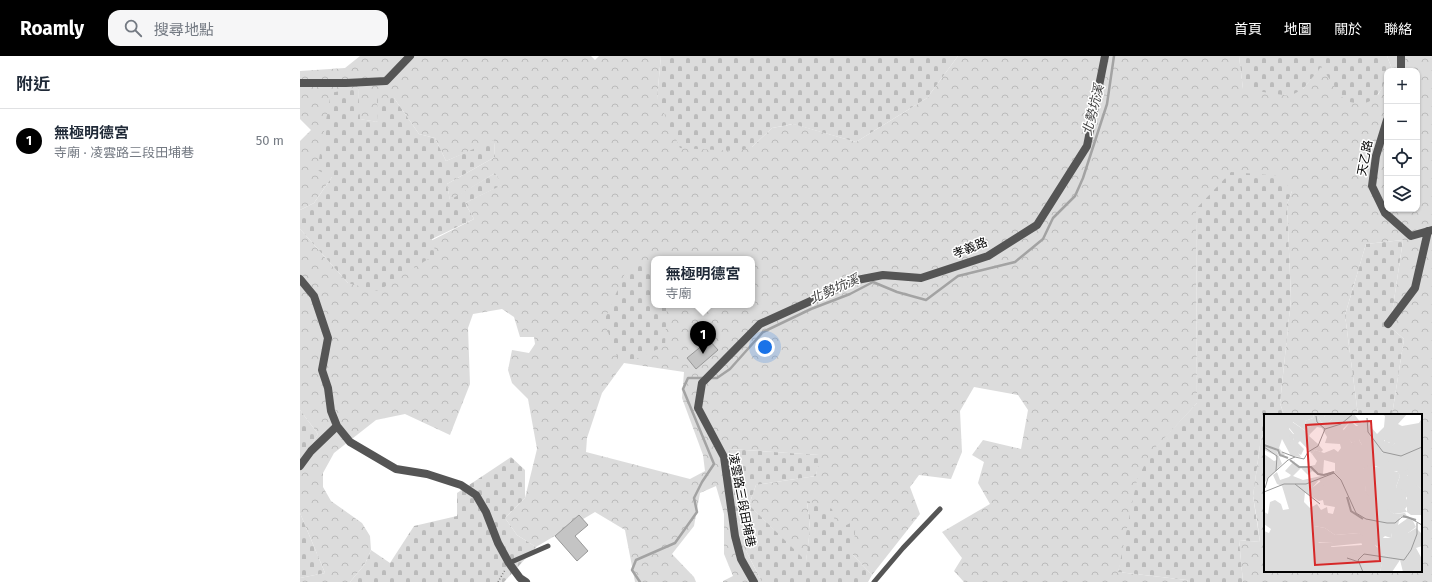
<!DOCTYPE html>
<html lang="zh-TW">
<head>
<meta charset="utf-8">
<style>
  :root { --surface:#fff; --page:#f6f6f7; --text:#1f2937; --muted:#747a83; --line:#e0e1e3; --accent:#000 }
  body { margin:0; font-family:"Fira Sans","Noto Sans TC",sans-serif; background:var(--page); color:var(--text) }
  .controls { position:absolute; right:12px; top:12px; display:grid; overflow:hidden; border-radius:8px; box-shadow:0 1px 3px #0004 }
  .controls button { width:36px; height:36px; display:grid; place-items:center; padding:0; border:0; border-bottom:1px solid var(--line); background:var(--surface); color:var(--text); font:20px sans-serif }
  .you { position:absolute; left:465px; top:291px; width:14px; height:14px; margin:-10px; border:3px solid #fff; border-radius:50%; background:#1a73e8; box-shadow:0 0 0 6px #1a73e833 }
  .badge { display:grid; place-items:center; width:26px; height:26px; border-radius:50%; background:var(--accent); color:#fff; font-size:13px; font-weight:700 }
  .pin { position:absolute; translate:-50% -33px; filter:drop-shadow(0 1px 2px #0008) }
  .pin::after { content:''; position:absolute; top:21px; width:14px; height:12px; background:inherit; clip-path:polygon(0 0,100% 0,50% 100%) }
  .popup { position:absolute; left:351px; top:200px; width:104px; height:52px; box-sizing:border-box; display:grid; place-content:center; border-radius:8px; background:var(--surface); filter:drop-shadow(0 1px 3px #0005); font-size:13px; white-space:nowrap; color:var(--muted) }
  .popup b { font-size:15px; color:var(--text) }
  .popup::after { content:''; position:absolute; left:50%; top:100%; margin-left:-8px; border:8px solid transparent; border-top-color:var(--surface) }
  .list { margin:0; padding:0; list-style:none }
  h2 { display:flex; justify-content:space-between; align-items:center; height:52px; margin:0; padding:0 16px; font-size:17px }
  h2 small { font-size:13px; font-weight:400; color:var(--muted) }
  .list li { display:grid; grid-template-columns:26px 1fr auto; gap:12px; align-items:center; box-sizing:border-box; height:64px; padding:0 16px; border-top:1px solid var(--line) }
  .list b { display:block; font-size:15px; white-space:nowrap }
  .list p { margin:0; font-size:13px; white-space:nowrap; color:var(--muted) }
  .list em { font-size:13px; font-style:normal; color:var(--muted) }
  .icon { flex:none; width:22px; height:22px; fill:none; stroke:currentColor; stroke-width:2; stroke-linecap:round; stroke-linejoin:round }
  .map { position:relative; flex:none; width:1132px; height:526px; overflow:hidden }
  header { display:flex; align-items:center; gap:24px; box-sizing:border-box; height:56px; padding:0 20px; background:var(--accent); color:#fff }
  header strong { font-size:19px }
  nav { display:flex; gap:22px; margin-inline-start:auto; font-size:14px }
  .search { width:280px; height:36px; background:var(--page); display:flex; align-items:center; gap:10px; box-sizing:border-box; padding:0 14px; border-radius:12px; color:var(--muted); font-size:15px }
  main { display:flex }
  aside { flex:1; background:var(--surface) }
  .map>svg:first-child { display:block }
  .forest { fill:url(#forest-crowns); fill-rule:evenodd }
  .cemetery { fill:url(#cemetery-stones) }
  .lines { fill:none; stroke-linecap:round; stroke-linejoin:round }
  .stream { stroke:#a3a3a3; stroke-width:2.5 }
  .building { fill:#c4c4c4; stroke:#999 }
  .path { stroke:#777; stroke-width:1.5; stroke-dasharray:1 2; stroke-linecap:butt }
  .service { stroke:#555; stroke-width:5 }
  .minor { stroke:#555; stroke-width:8 }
  .tertiary { stroke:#555; stroke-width:8 }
  .labels { text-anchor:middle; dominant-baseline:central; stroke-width:3; stroke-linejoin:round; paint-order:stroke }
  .street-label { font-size:12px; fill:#000; stroke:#fff }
  .water-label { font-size:13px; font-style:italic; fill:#444; stroke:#fff }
  .inset-river { fill:none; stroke:#a3a3a3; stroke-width:2 }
  .inset-road { fill:none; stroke:#999; stroke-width:1 }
  .view { fill:#d62828; fill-opacity:0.15; stroke:#d62828; stroke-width:2 }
  .inset-edge { fill:none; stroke:#000; stroke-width:2 }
</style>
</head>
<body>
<header>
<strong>Roamly</strong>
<div class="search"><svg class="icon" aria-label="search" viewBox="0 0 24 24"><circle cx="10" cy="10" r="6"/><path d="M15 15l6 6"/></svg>搜尋地點</div>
<nav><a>首頁</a><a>地圖</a><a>關於</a><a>聯絡</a></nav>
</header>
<main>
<aside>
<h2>附近<small></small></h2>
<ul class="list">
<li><span class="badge">1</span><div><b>無極明德宮</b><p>寺廟 · 凌雲路三段田埔巷</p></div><em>50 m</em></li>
</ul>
</aside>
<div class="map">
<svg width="1132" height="526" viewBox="0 0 1132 526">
  <defs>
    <pattern id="forest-crowns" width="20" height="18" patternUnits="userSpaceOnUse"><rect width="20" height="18" fill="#dcdcdc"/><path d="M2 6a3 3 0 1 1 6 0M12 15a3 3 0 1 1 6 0" fill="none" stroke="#bbb"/></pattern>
    <pattern id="cemetery-stones" width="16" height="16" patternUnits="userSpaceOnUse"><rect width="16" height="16" fill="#dcdcdc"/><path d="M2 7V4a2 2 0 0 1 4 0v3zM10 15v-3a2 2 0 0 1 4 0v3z" fill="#bbb"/></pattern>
  </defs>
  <rect width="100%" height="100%" fill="#fff"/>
  <!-- forest -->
  <path class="forest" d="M 60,0 L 291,0 L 295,4 L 299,0 L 361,0 L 357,42 L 452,91 L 472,72 L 494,68 L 556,86 L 627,42 L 658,0 L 939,0 L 943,33 L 1003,33 L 1021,10 L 1078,39 L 1087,22 L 1087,153 L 1117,153 L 1117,15 L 1091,15 L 1092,13 L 1087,0 L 1132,0 L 1132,526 L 943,526 L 939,484 L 960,486 L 957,464 L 953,440 L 961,382 L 965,376 L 965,515 L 1121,515 L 1121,359 L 1092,359 L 1104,283 L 1090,271 L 1103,184 L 1066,188 L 1045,259 L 1058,359 L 984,359 L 980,347 L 991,243 L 987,148 L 992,135 L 896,153 L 897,347 L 852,396 L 818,516 L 887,524 L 888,526 L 664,526 L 654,515 L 662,502 L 642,476 L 690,448 L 678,427 L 684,406 L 672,399 L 683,384 L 721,393 L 728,354 L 718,339 L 674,331 L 660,355 L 662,396 L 651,423 L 619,419 L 610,431 L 620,458 L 572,519 L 553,499 L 537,474 L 507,445 L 510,473 L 506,506 L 449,449 L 456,429 L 516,420 L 519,399 L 429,393 L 444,491 L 462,526 L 423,526 L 423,525 L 433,520 L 424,498 L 424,458 L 416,430 L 400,437 L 394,470 L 372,498 L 394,521 L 396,526 L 335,526 L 325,474 L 295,456 L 236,491 L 217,479 L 205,462 L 225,442 L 237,393 L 228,343 L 212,327 L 208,314 L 212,294 L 229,297 L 235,288 L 234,281 L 220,281 L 214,261 L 202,253 L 173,258 L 168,272 L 170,328 L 150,379 L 105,358 L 76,364 L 34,397 L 23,417 L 23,431 L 31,445 L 62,467 L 70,480 L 71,494 L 65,508 L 50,526 L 0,526 L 0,522 L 25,517 L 0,457 L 0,408 L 18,378 L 0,354 L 0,173 L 48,227 L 174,163 L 165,147 L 201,129 L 195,117 L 150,145 L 147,128 L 195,101 L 194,85 L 146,105 L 135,82 L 119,78 L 94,42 L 78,66 L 59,63 L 58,31 L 32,121 L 14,147 L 0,154 L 0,85 L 11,74 L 0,63 L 0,15 L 45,12 ZM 354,203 L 452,203 L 452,249 L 354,249 ZM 324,307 L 384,316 L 382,342 L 403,399 L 405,415 L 390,423 L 286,396 L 287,382 L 302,337 Z"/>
  <!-- cemetery -->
  <path class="cemetery" d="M 361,0 L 658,0 L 627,42 L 556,86 L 493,68 L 472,72 L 452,91 L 436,95 L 380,92 L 357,42 Z
    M 939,0 L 1087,0 L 1092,13 L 1091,15 L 1087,15 C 1087,26 1077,46 1064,47 C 1058,48 1051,46 1045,45 L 1021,11 L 1003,33 L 990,40 L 943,33 Z
    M 58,31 L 60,63 L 78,66 L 77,42 L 94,42 L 119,78 L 135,82 L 146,105 L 194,84 L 195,101 L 147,128 L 150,144 L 195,117 L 202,129 L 165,147 L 174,163 L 132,183 L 136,198 L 78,235 L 48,227 L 0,173 L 0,154 L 14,147 L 32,121 L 17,114 L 31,37 Z
    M 931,116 L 980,120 L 992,135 L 987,148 L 991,243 L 980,347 L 984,359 L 965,359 L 965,376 L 961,382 L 953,440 L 960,486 L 939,484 L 943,526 L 888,526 L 887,524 L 818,516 L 837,424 L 851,396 L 897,347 L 896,153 Z
    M 1103,184 L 1090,271 L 1104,283 L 1092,359 L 1058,359 L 1045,259 L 1066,188 Z
    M 329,208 L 348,208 L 354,217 L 354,249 L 367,249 L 365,290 L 333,304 L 318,303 L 304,265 Z
    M 0,354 L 18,378 L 0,408 Z
    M 429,393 L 520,399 L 516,420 L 456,429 L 449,449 L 506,505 L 510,473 L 507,445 L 532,453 L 537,474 L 556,464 L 553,499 L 572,519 L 568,526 L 462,526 L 444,491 L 434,451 Z
    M 211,401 L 225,414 L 225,442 L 205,462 L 217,479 L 236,491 L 204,526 L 50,526 L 65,508 L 71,494 L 90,507 L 114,470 L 157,460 L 157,437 Z
    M 0,457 L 25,517 L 0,522 Z"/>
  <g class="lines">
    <!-- stream -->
    <path class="stream" d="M 410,322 L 417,322 L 430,313 L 463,276 L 511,253 L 550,238 L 573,226 L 597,236 L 626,244 L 658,220 L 715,206 L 743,183 L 753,162 L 775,140 L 783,122 L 807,48 L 814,0
      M 340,526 L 332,514 L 336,504 L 375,487 L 397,456 L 394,442 L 402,426 L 414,408 L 383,333 L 388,322 L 405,322"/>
  </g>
  <!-- building -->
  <path class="building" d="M 409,284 L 418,294 L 396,313 L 387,302 Z
    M 279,459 L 288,469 L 275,480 L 288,495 L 277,505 L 255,480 Z"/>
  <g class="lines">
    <!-- path -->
    <path class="path" d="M 198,526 L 205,514"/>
    <!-- service -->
    <path class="service" d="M 209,507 L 248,490
      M 574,526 L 603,492 L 640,453"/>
    <!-- minor -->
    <path class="minor" d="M 1101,0 L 1101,15
      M 0,27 L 46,27 L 86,25 L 110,0
      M 1087,64 L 1076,100 L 1072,130 L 1085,157 L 1111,180 L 1132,174
      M 0,223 L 14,240 L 28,282 L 22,314 L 28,332 L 31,355 L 37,370 L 50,386 L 96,413 L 127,418 L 161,429 L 176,439 L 186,456 L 198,487 L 209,507 L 220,522 L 226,526
      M 1088,268 L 1115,232 L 1128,175
      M 0,410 L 11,395 L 37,370"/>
    <!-- tertiary -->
    <path class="tertiary" d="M 454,526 L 441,503 L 435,480 L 424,401 L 398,352 L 402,327 L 460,268 L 557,224 L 583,219 L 621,222 L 688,200 L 737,169 L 787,90 L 805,0"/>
  </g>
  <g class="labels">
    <!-- street labels -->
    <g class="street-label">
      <text transform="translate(1065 102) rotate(-79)">天乙路</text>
      <text transform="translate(670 192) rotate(-21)">孝義路</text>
      <text transform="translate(442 444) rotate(79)">凌雲路三段田埔巷</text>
    </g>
    <!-- water labels -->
    <g class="water-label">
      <text transform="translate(793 54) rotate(-76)">北勢坑溪</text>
      <text transform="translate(534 233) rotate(-24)">北勢坑溪</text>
    </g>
  </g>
  <!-- overview -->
  <g transform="translate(964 358)">
    <rect width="158" height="158" fill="#fff"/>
    <path d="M 0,0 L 50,0 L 49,4 L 41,7 L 43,14 L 54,9 L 60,12 L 68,5 L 58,9 L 54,3 L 60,3 L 62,0 L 90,0 L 97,9 L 105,6 L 106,12 L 113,20 L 120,13 L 121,2 L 118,0 L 143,0 L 134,10 L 138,12 L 155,9 L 158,4 L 158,54 L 147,54 L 143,61 L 158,76 L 158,101 L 147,101 L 143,98 L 143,83 L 132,73 L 136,62 L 133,57 L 121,57 L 112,52 L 99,55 L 103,68 L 101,76 L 130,100 L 141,99 L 143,102 L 136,103 L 134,111 L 144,104 L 148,105 L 152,113 L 144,119 L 128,119 L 127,124 L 121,122 L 111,131 L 119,140 L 130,145 L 118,150 L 116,158 L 0,158 L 0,117 L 5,119 L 7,115 L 0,110 L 0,98 L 4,100 L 6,88 L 11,86 L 17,90 L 19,96 L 25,95 L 18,72 L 13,70 L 9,61 L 13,58 L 16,66 L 25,63 L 27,61 L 21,57 L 31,46 L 30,48 L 36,52 L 42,53 L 51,51 L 53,47 L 48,40 L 51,36 L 60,39 L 70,35 L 74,38 L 77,34 L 76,30 L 61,29 L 63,23 L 58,14 L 53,13 L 46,20 L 29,8 L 25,15 L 30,21 L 29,31 L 37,43 L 27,42 L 18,25 L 15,34 L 21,41 L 16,43 L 12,35 L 0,29 ZM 87,7 L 99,15 L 95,26 L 98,31 L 92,26 L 88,29 L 79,15 ZM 120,26 L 128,30 L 131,29 L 120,39 L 117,38 L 116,34 L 121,29 ZM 60,46 L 71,49 L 71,57 L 59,60 ZM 37,54 L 44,61 L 48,57 L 57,62 L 39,66 L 29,62 ZM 62,63 L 48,74 L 53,74 L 54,79 L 47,82 L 55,87 L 59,86 L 60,91 L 71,93 L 69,100 L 64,99 L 63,93 L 57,96 L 53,90 L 46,94 L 40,88 L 41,78 L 32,73 ZM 50,112 L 61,114 L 71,121 L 95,119 L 98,131 L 67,133 L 68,129 L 55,129 L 49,121 Z" fill="#dcdcdc" fill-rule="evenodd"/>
    <path d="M 50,0 L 62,0 L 60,3 L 54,3 L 58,9 L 65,4 L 68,5 L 60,12 L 54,9 L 43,14 L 41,7 L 49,4 ZM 27,7 L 46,20 L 45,22 L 54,30 L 59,36 L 57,38 L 51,36 L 48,40 L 36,27 L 34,29 L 40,35 L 37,41 L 27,35 L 28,31 L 25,29 L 30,25 L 24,21 L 30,20 L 23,11 ZM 87,7 L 92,12 L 102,11 L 103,14 L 99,17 L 102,19 L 95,26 L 98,31 L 90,27 L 92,33 L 78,18 ZM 122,25 L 125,29 L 131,29 L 127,34 L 134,38 L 132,48 L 125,48 L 120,39 L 117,38 L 112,46 L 109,43 ZM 0,29 L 12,35 L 18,50 L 1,68 L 0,40 L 10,47 L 13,46 L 11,41 L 0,36 ZM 105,51 L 134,58 L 136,62 L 132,73 L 145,80 L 142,84 L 145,90 L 141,95 L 143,98 L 130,100 L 107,85 L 101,76 L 102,68 L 99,61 L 99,55 ZM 145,54 L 158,54 L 158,76 L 151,70 L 143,69 L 144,62 L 140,58 ZM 62,63 L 62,74 L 55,66 L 49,73 L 56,73 L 54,80 L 47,82 L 30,72 ZM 50,112 L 61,114 L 71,121 L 95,119 L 100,123 L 100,129 L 60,133 L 59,131 L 69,129 L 48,128 L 46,125 L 49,121 ZM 152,114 L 158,120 L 158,132 L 152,134 L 158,145 L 158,158 L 139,158 L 136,146 L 128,158 L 116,158 L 118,149 L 129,145 L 119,140 L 111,140 L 110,136 L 114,133 L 110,130 L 111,124 L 127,124 L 128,119 L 144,119 ZM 84,138 L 93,140 L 93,145 L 71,145 L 70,141 Z" fill="#dcdcdc"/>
    <path class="inset-river" d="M 0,31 L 14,36 L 16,41 L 24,44M 26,46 L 35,53 L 47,53 L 54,60 L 60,61 L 70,58M 83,83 L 87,97 L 99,105M 139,102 L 152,106"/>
    <path class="inset-road" d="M 52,2 L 53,8 L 61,15M 103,4 L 104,18 L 119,38 L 137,42 L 158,33M 61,15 L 77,10 L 89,0M 0,33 L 13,42 L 12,57M 18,38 L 31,43M 31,70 L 56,90M 1,74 L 4,64 L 24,46 L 31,43 L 40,45 L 44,38 L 54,32 L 61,15M 0,78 L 20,70 L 42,70 L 70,59 L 77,66 L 92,99 L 102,105 L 123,109 L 131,109 L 138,103 L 144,103 L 158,111M 83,144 L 95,148M 99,158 L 94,146 L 100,140 L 140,146 L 147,136 L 153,120 L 153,109"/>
    <path class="view" d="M 107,7 L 116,147 L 51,151 L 42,11 Z"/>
    <rect width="158" height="158" class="inset-edge"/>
  </g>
</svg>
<div class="controls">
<button>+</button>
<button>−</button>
<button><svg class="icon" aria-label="locate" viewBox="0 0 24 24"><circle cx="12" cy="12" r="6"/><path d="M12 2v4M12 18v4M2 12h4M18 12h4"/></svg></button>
<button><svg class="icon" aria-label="layers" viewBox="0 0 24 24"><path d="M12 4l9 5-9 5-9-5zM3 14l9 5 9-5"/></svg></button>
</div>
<div class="you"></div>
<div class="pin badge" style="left:403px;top:298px">1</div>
<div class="popup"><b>無極明德宮</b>寺廟</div>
</div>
</main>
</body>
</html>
